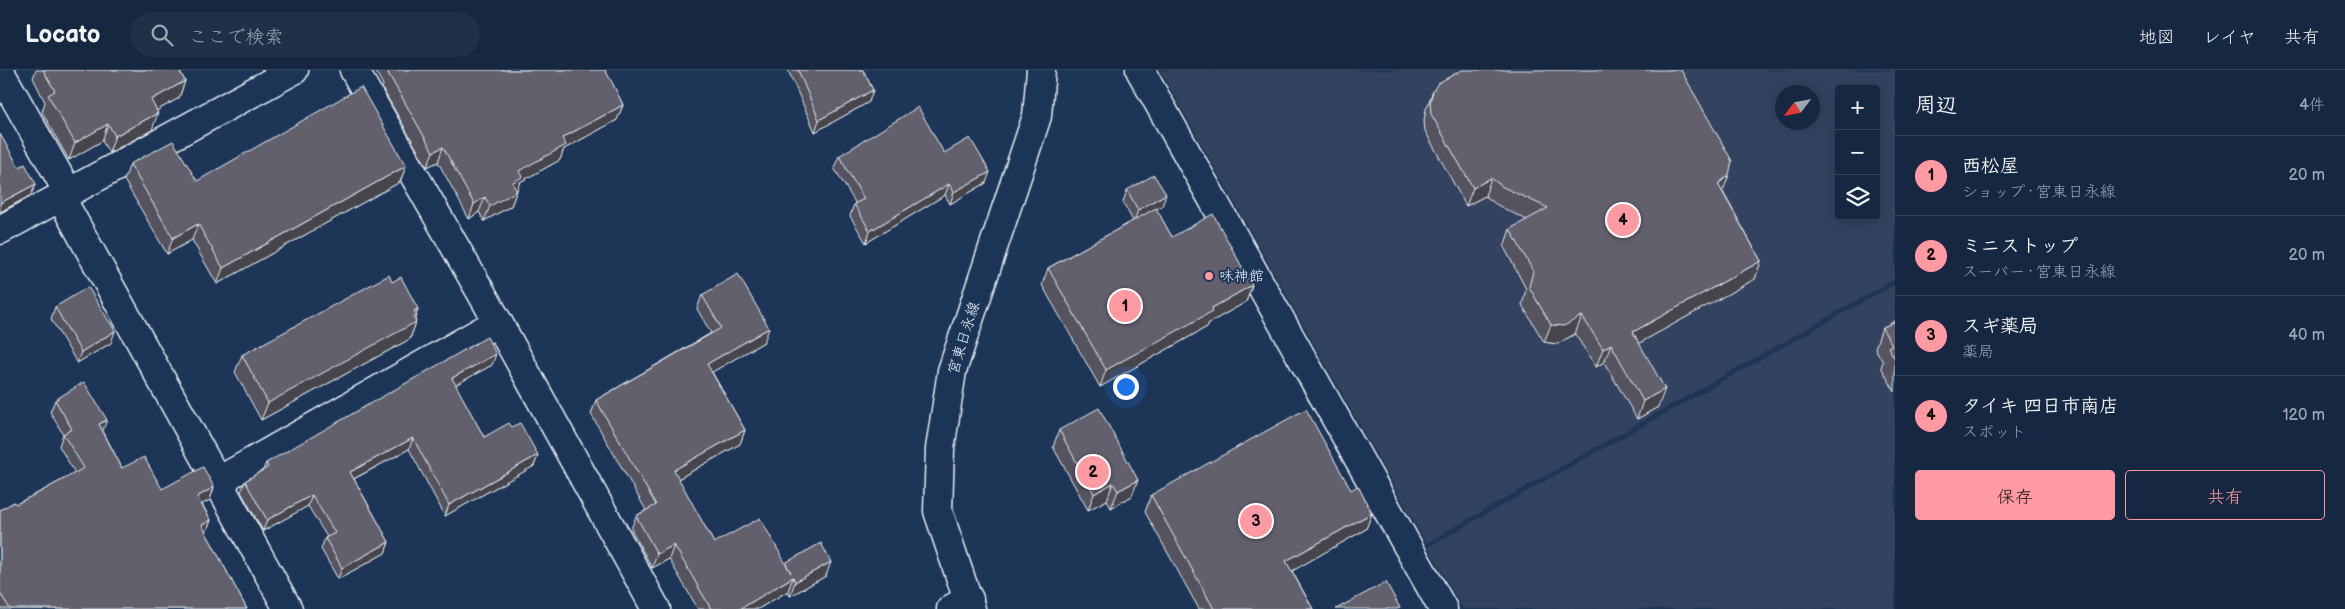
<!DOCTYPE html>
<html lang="ja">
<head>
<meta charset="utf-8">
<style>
  :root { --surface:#162841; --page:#1f3048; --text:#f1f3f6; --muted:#9ea6b1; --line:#35445a; --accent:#ff9aa2 }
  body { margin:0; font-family:"Balsamiq Sans","Klee One",sans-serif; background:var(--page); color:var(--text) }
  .controls { position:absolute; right:15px; top:15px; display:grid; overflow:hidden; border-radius:5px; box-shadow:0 2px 12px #0003 }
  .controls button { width:45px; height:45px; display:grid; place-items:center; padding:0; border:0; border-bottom:1px solid var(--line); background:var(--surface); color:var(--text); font:25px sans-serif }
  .compass { position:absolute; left:1775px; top:15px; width:45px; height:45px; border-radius:50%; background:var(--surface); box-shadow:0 2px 12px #0003; rotate:238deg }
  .you { position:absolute; left:1125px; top:316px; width:18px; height:18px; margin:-12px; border:4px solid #fff; border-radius:50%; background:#1a73e8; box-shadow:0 0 0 8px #1a73e833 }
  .badge { display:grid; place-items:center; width:32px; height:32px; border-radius:50%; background:var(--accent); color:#111; font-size:16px; font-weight:700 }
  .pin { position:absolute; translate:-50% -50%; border:2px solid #fff; box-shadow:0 1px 5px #0006 }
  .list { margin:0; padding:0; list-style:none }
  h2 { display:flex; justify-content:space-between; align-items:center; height:65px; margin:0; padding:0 20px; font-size:21px }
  h2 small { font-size:16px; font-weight:400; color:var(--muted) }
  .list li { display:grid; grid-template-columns:32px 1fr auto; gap:15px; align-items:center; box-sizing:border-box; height:80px; padding:0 20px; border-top:1px solid var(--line) }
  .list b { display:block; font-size:19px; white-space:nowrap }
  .list p { margin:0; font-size:16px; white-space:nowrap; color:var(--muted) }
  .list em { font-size:16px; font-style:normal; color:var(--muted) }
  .actions { display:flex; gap:10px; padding:15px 20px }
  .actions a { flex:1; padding:11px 0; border:1px solid var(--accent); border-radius:5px; text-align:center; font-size:18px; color:var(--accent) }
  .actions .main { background:var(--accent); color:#111 }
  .icon { flex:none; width:28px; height:28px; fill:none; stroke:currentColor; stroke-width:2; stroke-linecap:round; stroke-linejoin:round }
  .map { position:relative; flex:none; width:1895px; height:539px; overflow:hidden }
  header { display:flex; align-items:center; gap:30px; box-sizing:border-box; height:70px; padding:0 25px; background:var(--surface); border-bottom:1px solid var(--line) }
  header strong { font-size:24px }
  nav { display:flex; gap:28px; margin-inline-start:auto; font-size:18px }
  .search { width:350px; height:45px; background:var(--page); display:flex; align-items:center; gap:12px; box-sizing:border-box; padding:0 18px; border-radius:28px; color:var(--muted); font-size:19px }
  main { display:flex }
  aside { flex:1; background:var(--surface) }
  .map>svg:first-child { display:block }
  .built { fill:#32425e; fill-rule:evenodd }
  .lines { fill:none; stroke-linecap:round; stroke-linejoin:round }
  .minor-casing { stroke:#e8f1f8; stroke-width:31 }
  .tertiary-casing { stroke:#e8f1f8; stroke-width:31 }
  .secondary-casing { stroke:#e8f1f8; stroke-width:31 }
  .minor { stroke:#1d3557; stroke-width:28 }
  .tertiary { stroke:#1d3557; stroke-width:28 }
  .secondary { stroke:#1d3557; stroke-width:28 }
  .wall { fill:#55535e; stroke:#e8f1f8 }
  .shaded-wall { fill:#45444c; stroke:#e8f1f8 }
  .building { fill:#63616d; stroke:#e8f1f8 }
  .poi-dot { fill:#ff9aa2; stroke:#1d3557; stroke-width:2 }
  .labels { text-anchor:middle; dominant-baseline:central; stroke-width:4; stroke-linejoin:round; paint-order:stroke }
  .poi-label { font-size:15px; fill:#e8f1f8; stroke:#1d3557; text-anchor:start }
  .street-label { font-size:15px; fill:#e8f1f8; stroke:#1d3557 }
</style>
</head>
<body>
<header>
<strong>Locato</strong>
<div class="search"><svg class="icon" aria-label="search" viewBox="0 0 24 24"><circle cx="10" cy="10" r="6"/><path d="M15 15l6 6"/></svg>ここで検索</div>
<nav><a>地図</a><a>レイヤ</a><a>共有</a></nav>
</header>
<main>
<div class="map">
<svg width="1895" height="539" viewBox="0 0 1895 539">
  <rect width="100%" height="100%" fill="#1d3557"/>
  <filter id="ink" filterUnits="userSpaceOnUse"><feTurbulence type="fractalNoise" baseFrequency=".02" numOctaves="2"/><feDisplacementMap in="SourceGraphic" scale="10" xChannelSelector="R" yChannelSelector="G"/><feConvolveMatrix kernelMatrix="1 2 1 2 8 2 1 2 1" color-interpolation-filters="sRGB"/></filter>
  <g filter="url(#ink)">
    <!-- built -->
    <path class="built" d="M 1160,0 L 1895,0 L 1895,209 L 1426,473 ZM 1839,19 L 1876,19 L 1876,146 L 1839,146 ZM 1782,22 L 1812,22 L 1812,52 L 1782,52 Z
      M 1895,214 L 1895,539 L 1463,539 L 1428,477 Z"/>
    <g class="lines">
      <!-- minor casing -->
      <g class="minor-casing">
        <path id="minor" d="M 354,0 L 498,252 L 656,539
          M 0,2 L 68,122
          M 60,126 L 288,539
          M 0,160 L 294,0
          M 221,418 L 229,405 L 498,252
          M 951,539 L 969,529"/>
      </g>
      <!-- tertiary casing -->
      <g class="tertiary-casing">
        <path id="tertiary" d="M 1140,0 L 1443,539"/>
      </g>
      <!-- secondary casing -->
      <g class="secondary-casing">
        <path id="secondary" d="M 971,539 L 938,441 L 940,379 L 952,301 L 1037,46 L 1041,0"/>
      </g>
      <!-- minor -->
      <use href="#minor" class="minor"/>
      <!-- tertiary -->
      <use href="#tertiary" class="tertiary"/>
      <!-- secondary -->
      <use href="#secondary" class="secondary"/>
    </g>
    <!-- wall -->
    <path class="wall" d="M 36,0 L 179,0 L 185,11 L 179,28 L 156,41 L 152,60 L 109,83 L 102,71 L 69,90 L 42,42 L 45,32 L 33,8 Z
      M 375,0 L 605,0 L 623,35 L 617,50 L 564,79 L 560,90 L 520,112 L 511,136 L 484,151 L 479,142 L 469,149 L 438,92 L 427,97 L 382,18 L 383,15 Z
      M 788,0 L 863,0 L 873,20 L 869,32 L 815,62 Z
      M 1433,21 L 1723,122 L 1761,191 L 1755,209 L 1639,273 L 1658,337 L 1637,349 L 1604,292 L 1596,297 L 1575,264 L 1557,274 L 1544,272 L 1522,235 L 1526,219 L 1504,177 L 1510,159 L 1527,150 L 1497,135 L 1485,126 L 1466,136 L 1425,61 L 1424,50 L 1426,39 Z
      M 944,83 L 986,113 L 950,134 L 945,125 L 866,173 L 850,146 L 854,134 L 856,134 L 834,98 L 839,86 Z
      M 130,94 L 197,111 L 406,96 L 400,112 L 217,214 L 192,170 L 167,184 L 124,110 Z
      M 1127,120 L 1162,136 L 1156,139 L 1172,167 L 1252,215 L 1246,232 L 1209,253 L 1207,257 L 1100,317 L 1042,215 L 1048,198 L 1133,151 L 1123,132 Z
      M 392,212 L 418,239 L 416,244 L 415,251 L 416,252 L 410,269 L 261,350 L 235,302 L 242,285 Z
      M 702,225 L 764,272 L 712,302 L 745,360 L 740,374 L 678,409 L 714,473 L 785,493 L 826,506 L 790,526 L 788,521 L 758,539 L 698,539 L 669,489 L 652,498 L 631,459 L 636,446 L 646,440 L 591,344 L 596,330 L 711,263 L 697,239 Z
      M 55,237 L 111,273 L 77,293 L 51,249 Z
      M 1895,251 L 1895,322 L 1881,297 L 1883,292 L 1875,278 L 1882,258 Z
      M 492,295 L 455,315 L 484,367 L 512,357 L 538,385 L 534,396 L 445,446 L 409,379 L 354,409 L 389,472 L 385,483 L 338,509 L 321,479 L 325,468 L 327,467 L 308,436 L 263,461 L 241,422 L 245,411 L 263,400 L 266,393 Z
      M 55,330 L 103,361 L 122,398 L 162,419 L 214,417 L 210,430 L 202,434 L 211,450 L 206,463 L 247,539 L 0,539 L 0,440 L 16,434 L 40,422 L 75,403 L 59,376 L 63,364 L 50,342 Z
      M 1059,360 L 1132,426 L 1111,438 L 1107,430 L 1088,440 L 1053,377 Z
      M 1351,420 L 1372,443 L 1366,459 L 1292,501 L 1313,539 L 1199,539 L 1145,442 L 1151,425 Z"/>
    <!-- shaded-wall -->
    <path class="shaded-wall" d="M 185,11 L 179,28 L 145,47 L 151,30 Z
      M 873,20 L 869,32 L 815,62 L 819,50 Z
      M 623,35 L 617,50 L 564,79 L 560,90 L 520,112 L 511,136 L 484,151 L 490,136 L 512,113 L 519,101 L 562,68 Z
      M 158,43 L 152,60 L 109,83 L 115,66 Z
      M 108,54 L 102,71 L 69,90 L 75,73 Z
      M 443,77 L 438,92 L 427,97 L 433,82 Z
      M 406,96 L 400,112 L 217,214 L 223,198 Z
      M 990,102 L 986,113 L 950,134 L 954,122 Z
      M 1729,105 L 1722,123 L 1718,114 Z
      M 1491,108 L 1485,126 L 1466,136 L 1473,118 Z
      M 36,114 L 31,125 L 0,142 L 0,133 Z
      M 949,114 L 945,125 L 866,173 L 870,161 Z
      M 1166,124 L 1162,136 L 1134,152 L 1138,140 Z
      M 485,127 L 479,142 L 469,149 L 474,134 Z
      M 198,154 L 192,170 L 167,184 L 173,168 Z
      M 1761,191 L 1755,209 L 1627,280 L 1633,262 Z
      M 1252,215 L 1246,232 L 1209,253 L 1207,257 L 1100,317 L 1106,300 L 1212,238 Z
      M 418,239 L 415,247 L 417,246 L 414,253 L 416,252 L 410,269 L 261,350 L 268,333 Z
      M 1582,246 L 1575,264 L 1557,274 L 1544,272 L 1551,255 Z
      M 769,258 L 764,272 L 702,308 L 707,294 Z
      M 115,261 L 111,273 L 77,293 L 81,282 Z
      M 1611,274 L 1604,292 L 1596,297 L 1603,279 Z
      M 496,284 L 492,295 L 448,319 L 452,308 Z
      M 1665,319 L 1658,337 L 1637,349 L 1643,331 Z
      M 107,350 L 102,362 L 99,354 Z
      M 745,360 L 740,374 L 669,414 L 674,400 Z
      M 413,368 L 409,379 L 346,413 L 350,402 Z
      M 538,385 L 534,396 L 445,446 L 449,435 Z
      M 1138,410 L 1132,426 L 1111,438 L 1118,421 Z
      M 1113,413 L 1107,430 L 1088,440 L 1094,424 Z
      M 214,417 L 210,430 L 193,439 L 197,427 Z
      M 312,425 L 308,436 L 263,461 L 267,450 Z
      M 1372,443 L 1366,459 L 1280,508 L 1286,491 Z
      M 211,450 L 206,463 L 197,468 L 202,455 Z
      M 389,472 L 385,483 L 338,509 L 342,498 Z
      M 674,475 L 669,489 L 652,498 L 657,484 Z
      M 831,492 L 826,506 L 790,526 L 795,512 Z
      M 793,507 L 788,521 L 758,539 L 740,539 Z"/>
    <!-- building -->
    <path class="building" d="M 43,0 L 179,0 L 185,11 L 151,30 L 158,43 L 115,66 L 108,54 L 75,73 L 48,25 L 55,21 Z
      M 389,0 L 605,0 L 613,14 L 623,35 L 562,68 L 566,75 L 519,101 L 522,107 L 512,113 L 517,121 L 490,136 L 485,127 L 474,134 L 443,77 L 433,82 L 388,3 L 389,2 Z
      M 798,0 L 863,0 L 873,20 L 819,50 Z
      M 1462,0 L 1681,0 L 1732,91 L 1729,105 L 1718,114 L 1761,191 L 1633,262 L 1665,319 L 1643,331 L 1611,274 L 1603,279 L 1582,246 L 1564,256 L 1551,255 L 1529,217 L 1533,201 L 1510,159 L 1548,138 L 1503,117 L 1491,108 L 1473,118 L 1431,44 L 1430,32 L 1433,21 L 1438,13 Z
      M 361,17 L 406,96 L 223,198 L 198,154 L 173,168 L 130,94 L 173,71 L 197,111 Z
      M 918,37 L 944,83 L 970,68 L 990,102 L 954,122 L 949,114 L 870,161 L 854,134 L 864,129 L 839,86 Z
      M 0,64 L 19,97 L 25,94 L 36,114 L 0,133 Z
      M 1154,105 L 1166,124 L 1138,140 L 1127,120 Z
      M 1156,138 L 1172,167 L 1213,144 L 1252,215 L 1212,238 L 1213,241 L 1106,300 L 1048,198 Z
      M 738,204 L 769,258 L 707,294 L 745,360 L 674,400 L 714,473 L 760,448 L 791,503 L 785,493 L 821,473 L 831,492 L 795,512 L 793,507 L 740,539 L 711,539 L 674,475 L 657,484 L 636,446 L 656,435 L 596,330 L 721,258 L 702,225 Z
      M 389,205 L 392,212 L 401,207 L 418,239 L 414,241 L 417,246 L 413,247 L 416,252 L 268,333 L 242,285 Z
      M 88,217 L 115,261 L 81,282 L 55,237 Z
      M 1895,251 L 1895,289 L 1888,277 L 1892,275 L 1882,258 Z
      M 487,267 L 496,284 L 452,308 L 484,367 L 509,353 L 512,357 L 520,353 L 538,385 L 449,435 L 413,368 L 350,402 L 389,472 L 342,498 L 325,468 L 335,463 L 312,425 L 267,450 L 245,411 L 268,397 L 266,393 Z
      M 84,312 L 107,350 L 99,354 L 122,398 L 144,387 L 162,419 L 203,397 L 214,417 L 197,427 L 211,450 L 202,455 L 247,539 L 10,539 L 0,523 L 0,440 L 14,432 L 16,434 L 40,422 L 84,398 L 63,364 L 72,359 L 55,330 Z
      M 1099,338 L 1138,410 L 1118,421 L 1113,413 L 1094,424 L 1059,360 Z
      M 1306,339 L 1351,420 L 1358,416 L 1372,443 L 1286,491 L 1313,539 L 1214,539 L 1151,425 Z
      M 1386,512 L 1400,538 L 1397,539 L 1336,539 Z"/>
  </g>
  <!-- markers -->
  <circle class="poi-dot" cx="1209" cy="206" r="5"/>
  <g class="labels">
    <!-- poi labels -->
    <g class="poi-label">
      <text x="1219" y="206">味神館</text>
    </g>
    <!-- street labels -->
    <g class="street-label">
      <text transform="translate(964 268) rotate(-73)">宮東日永線</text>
    </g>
  </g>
</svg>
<div class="controls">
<button>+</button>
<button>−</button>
<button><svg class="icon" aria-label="layers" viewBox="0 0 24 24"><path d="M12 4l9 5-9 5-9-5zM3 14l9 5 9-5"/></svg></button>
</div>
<svg class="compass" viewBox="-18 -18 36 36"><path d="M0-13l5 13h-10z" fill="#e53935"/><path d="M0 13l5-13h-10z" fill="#9ea6b1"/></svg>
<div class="you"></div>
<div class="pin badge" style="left:1125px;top:236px">1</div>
<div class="pin badge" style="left:1093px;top:402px">2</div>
<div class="pin badge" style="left:1256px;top:451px">3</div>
<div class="pin badge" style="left:1623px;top:150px">4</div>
</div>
<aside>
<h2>周辺<small>4件</small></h2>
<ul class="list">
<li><span class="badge">1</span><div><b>西松屋</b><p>ショップ · 宮東日永線</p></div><em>20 m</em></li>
<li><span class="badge">2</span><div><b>ミニストップ</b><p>スーパー · 宮東日永線</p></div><em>20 m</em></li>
<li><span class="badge">3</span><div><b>スギ薬局</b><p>薬局</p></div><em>40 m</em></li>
<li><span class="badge">4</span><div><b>タイキ 四日市南店</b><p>スポット</p></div><em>120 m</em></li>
</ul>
<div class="actions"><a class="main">保存</a><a>共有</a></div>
</aside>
</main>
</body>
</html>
